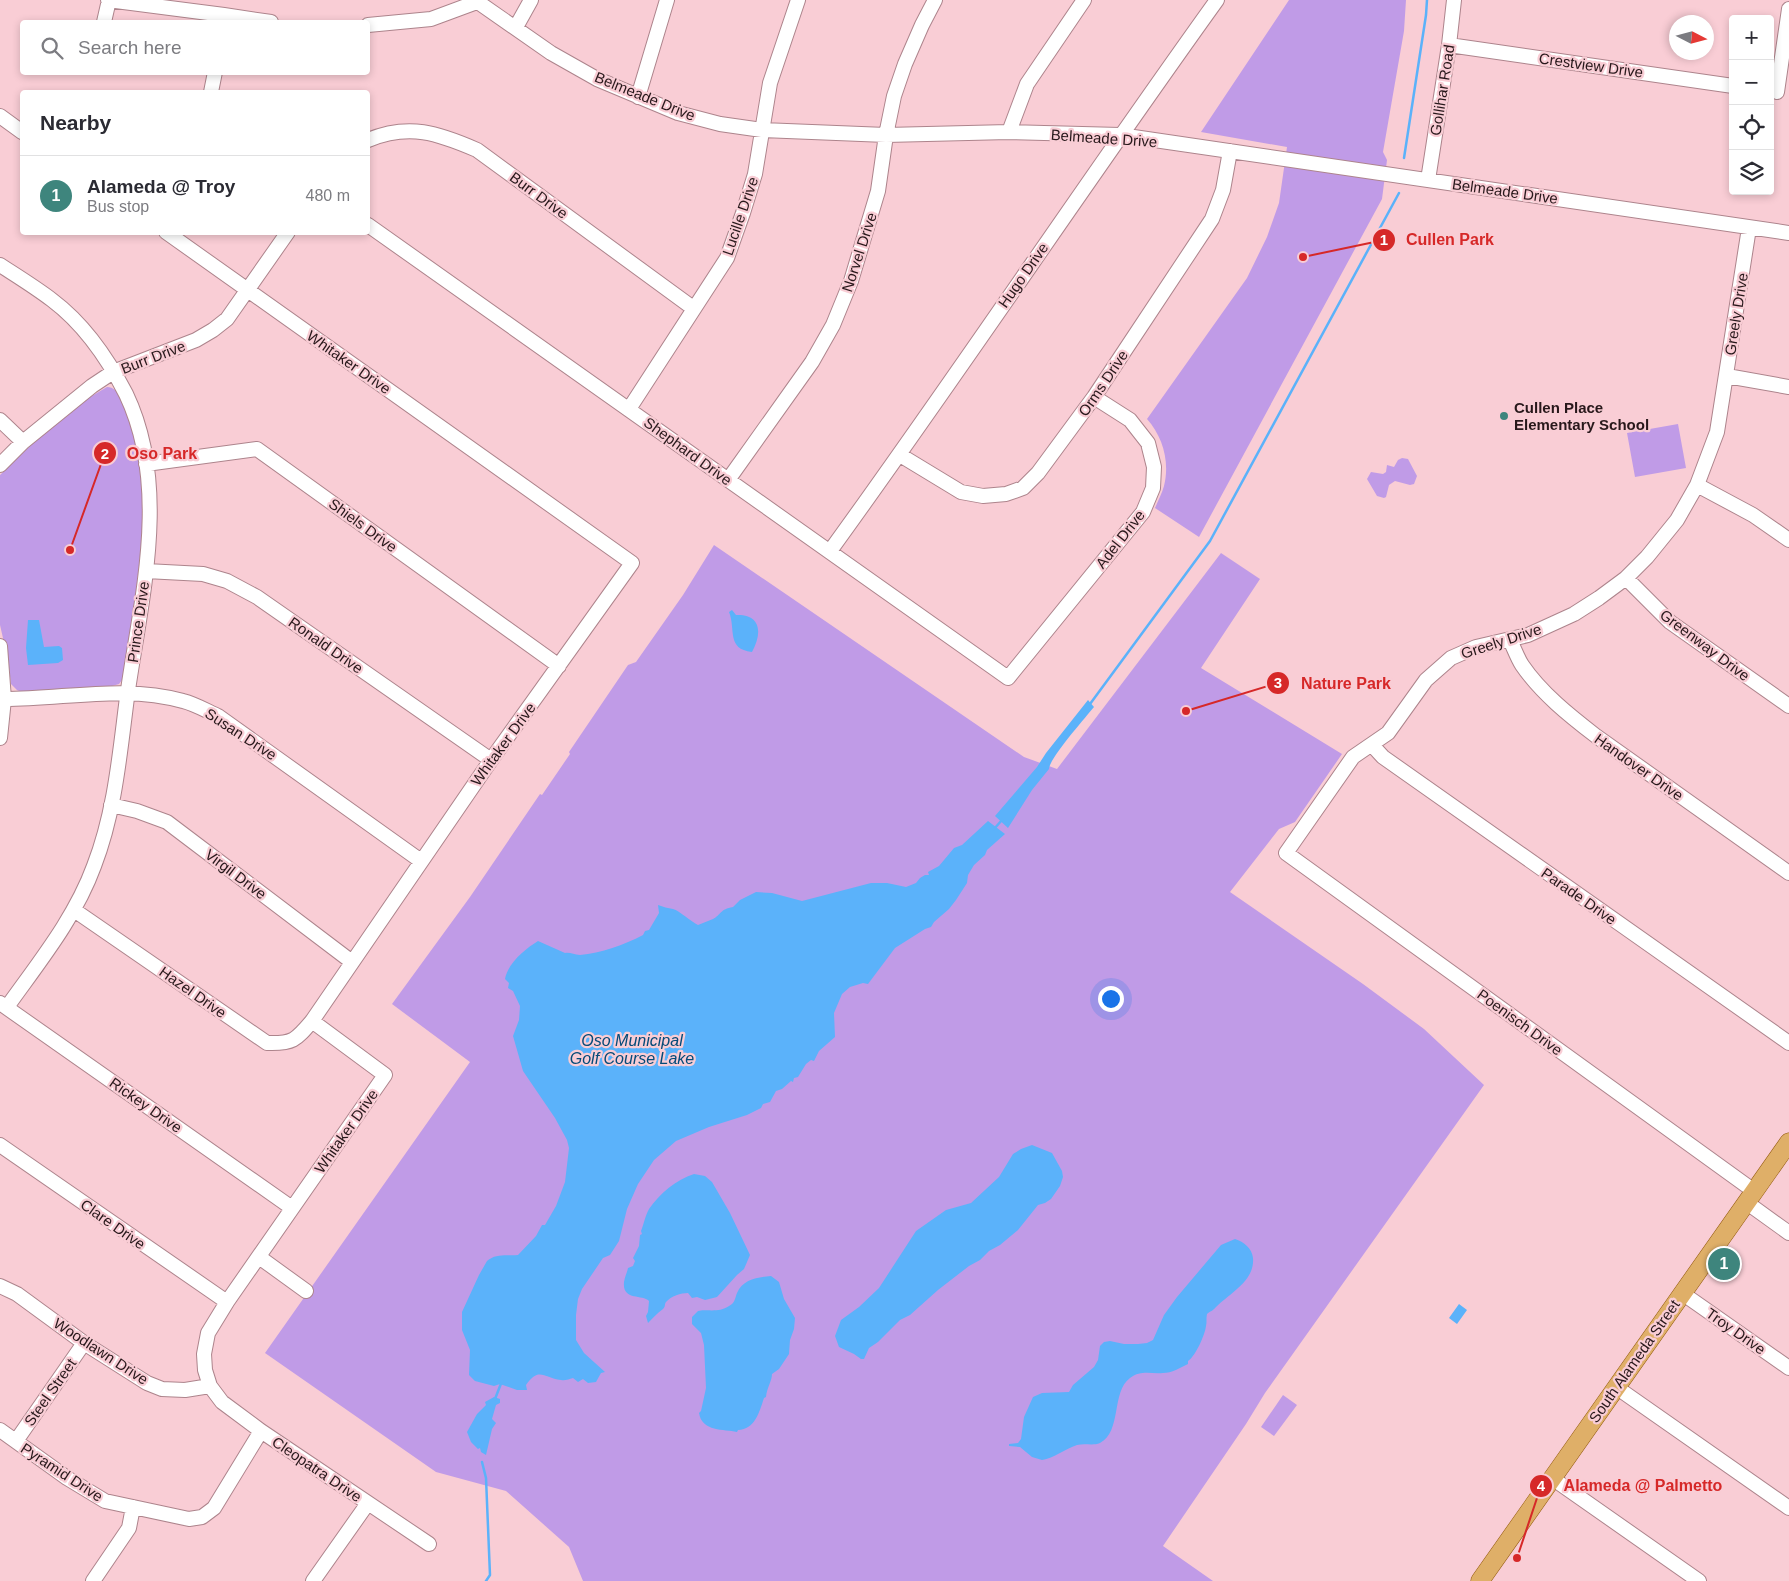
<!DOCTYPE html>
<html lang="en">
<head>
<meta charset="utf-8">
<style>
  :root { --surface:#fff; --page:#f2f2f3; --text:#2b2b33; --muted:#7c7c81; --line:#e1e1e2; --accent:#3e857d }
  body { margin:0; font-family:Arial,sans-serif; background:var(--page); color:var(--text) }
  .controls { position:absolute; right:15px; top:15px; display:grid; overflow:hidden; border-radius:5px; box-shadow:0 2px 8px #0003 }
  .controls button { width:45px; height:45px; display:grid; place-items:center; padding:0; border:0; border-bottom:1px solid var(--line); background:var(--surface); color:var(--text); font:25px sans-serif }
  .compass { position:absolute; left:1669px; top:15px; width:45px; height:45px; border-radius:50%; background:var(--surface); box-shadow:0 2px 8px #0003; rotate:96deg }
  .you { position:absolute; left:1110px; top:998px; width:18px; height:18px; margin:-12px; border:4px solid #fff; border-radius:50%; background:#1a73e8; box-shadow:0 0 0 8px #1a73e833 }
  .badge { display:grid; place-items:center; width:32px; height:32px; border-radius:50%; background:var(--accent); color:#fff; font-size:16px; font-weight:700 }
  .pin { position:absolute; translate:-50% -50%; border:2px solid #fff; box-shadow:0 1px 5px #0006 }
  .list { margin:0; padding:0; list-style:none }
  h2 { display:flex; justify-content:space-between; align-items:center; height:65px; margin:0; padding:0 20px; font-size:21px }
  h2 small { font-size:16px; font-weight:400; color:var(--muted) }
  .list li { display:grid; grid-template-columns:32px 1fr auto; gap:15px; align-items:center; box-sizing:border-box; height:80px; padding:0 20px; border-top:1px solid var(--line) }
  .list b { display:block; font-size:19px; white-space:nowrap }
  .list p { margin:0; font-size:16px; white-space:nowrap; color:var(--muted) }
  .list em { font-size:16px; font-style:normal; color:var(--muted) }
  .icon { flex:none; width:28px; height:28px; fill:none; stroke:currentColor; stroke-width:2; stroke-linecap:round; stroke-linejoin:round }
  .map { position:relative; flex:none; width:1789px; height:1581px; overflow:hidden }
  .search { position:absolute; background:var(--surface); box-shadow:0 2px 8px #0003; left:20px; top:20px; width:350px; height:55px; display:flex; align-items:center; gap:12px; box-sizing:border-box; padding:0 18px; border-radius:5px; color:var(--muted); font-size:19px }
  .panel { position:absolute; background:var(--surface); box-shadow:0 2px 8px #0003; left:20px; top:90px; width:350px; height:145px; border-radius:5px }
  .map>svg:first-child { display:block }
  .green { fill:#c09be7 }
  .water { fill:#5bb2fa }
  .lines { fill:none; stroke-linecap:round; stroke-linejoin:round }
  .stream { stroke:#5bb2fa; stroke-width:2.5 }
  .minor-casing { stroke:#ad848c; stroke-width:16 }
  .major-casing { stroke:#91580c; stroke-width:19 }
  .minor { stroke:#fff; stroke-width:14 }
  .major { stroke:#dfaf68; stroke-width:18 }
  .poi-dot { fill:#3e857d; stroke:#f9cdd5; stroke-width:2 }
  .labels { text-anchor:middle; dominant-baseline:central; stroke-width:4.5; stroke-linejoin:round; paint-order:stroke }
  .street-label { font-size:15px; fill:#28181b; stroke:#f9cdd5 }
  .poi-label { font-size:15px; font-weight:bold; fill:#28181b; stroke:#f9cdd5; text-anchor:start }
  .water-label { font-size:16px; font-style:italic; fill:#054a78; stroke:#f9cdd5 }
  .leader { fill:none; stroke:#d62828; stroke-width:2 }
  .callout-dot { fill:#d62828; stroke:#f9cdd5; stroke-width:2 }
  .mark-label { font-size:15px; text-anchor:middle; font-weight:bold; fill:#fff }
  .callout-label { font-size:16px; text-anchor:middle; font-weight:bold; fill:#d62828; stroke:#f9cdd5; stroke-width:4.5; stroke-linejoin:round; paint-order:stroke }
</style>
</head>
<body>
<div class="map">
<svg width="1789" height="1581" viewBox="0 0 1789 1581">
  <rect width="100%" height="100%" fill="#f9cdd5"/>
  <!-- green -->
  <path class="green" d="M 1289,0 L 1406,0 L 1404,31 L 1383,152 L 1387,160 L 1382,199 L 1199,537 L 1155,508 C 1158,501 1162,493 1164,486 C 1170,462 1163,437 1147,419 L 1247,278 L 1267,237 L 1279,203 L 1287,147 L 1201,132 Z
    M 107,387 C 120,388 122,400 126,411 C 133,431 140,453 142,474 C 147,539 132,611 125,676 L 119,684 L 112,686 L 21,692 L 17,690 L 11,684 L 8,660 L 0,625 L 0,475 L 57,420 L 75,406 Z
    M 1678,424 L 1686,468 L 1635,477 L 1627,433 Z
    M 1402,458 L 1408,459 L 1417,476 L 1414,484 L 1410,485 L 1395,481 L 1389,485 L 1386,497 L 1384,498 L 1377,496 L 1367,479 L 1371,472 L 1383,474 L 1386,472 L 1387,465 L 1394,467 L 1398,460 Z
    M 714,545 L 1024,757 L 1057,769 L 1221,553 L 1260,579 L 1201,668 L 1342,754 L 1295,822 L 1279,829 L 1230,892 L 1363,984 L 1424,1029 L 1484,1085 L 1265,1393 L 1246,1424 L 1163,1546 L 1213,1581 L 583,1581 L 569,1547 L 506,1491 L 436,1472 L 265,1353 L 470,1062 L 392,1004 L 470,897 L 540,794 L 542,795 L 570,754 L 569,752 L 628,665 L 636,662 L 683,595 Z
    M 1283,1395 L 1297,1405 L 1274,1436 L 1261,1427 Z"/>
  <!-- water -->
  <path class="water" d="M 732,610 L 736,615 C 762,614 762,634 752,652 C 726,649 736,629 729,612 Z
    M 28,620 L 39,620 L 44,647 L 59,646 L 62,648 L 63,660 L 58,663 L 28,665 L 26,648 Z
    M 1088,700 L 1094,707 C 1085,718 1049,759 1049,769 L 1032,790 L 1008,828 L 995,816 L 1037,767 L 1046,753 Z
    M 988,821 L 1005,834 L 987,850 L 985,855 L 974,865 L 968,875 L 967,883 L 956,900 L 949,909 L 934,922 L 931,927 L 925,929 L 895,948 L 868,984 L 863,983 L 850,987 L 842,994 L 834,1013 L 835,1037 L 819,1051 L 814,1061 L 811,1060 L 806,1064 L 798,1077 L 794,1078 L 793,1082 L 791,1081 L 782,1089 L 776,1091 L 770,1102 L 763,1104 L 761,1108 L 747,1115 L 709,1127 L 676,1141 L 654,1160 L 638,1184 L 627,1209 L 619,1241 L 610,1255 L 603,1258 L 582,1289 L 578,1299 L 576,1315 L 576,1340 L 584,1353 L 605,1372 L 601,1373 L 596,1382 L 588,1383 L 583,1379 L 578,1382 L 573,1378 C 569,1379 565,1381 561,1380 C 544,1378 539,1366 526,1385 L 527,1390 L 517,1390 L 500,1384 L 494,1386 L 475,1381 L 469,1375 L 470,1350 L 462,1330 L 462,1312 L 479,1275 L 487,1261 C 496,1253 507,1256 518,1255 L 536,1236 L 542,1225 L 545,1225 L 556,1206 L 565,1182 L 569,1148 L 567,1140 L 555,1118 L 523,1071 L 513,1036 L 519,1020 L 520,1006 L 513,991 L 508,988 L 509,983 L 505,979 C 508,963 525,949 538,941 L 565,953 C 570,952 574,955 580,955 C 601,953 624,945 643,935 L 645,931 L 649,930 L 659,913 L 658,905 C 663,907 668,908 673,909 C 680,911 690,921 698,925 C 703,923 708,921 713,919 C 721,915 720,909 733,907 L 740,900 L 756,892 L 772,893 L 802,901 L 871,883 L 887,883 L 906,887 L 916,883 L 920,878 L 925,875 L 929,875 L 928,872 L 939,866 L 954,848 L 962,845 Z
    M 1032,1145 L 1052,1153 L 1062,1171 L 1063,1177 L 1060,1186 L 1051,1199 L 1045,1203 L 1038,1205 L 1018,1230 L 1000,1245 L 989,1251 L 980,1260 L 969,1266 L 938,1290 L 910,1315 L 900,1320 L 878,1342 L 869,1348 L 864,1359 L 861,1359 L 854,1354 L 839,1347 L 835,1336 L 841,1320 L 859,1307 L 879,1288 L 916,1231 L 946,1210 L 971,1203 L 999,1177 L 1013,1154 L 1021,1149 Z
    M 694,1174 L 705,1176 L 712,1182 L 730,1213 L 750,1255 L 744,1269 L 737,1275 L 717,1297 L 705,1300 L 697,1297 L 692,1298 L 688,1293 C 681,1293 671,1296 666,1302 C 664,1305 666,1306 663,1309 C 657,1313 653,1318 648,1323 L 646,1316 L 648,1312 L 649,1301 C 642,1294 622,1301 624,1282 C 625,1276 627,1273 628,1268 L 633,1266 L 635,1261 L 633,1258 L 639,1246 L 640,1235 L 642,1234 L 641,1231 C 644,1224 645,1216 649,1209 C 660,1193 676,1180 694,1174 Z
    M 1235,1239 C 1244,1242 1252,1248 1253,1258 C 1255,1281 1230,1293 1216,1307 C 1213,1311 1210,1311 1207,1314 C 1206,1319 1207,1322 1206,1326 C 1205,1335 1195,1357 1188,1361 L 1188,1364 C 1180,1368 1172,1373 1163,1373 C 1150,1374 1141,1370 1130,1378 C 1111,1392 1122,1432 1100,1443 C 1093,1446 1085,1443 1077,1445 C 1065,1449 1054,1458 1042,1460 L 1032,1457 L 1020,1447 L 1009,1446 L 1009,1444 L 1018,1443 L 1021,1439 L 1024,1417 L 1033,1397 L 1042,1393 L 1069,1392 L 1073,1385 L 1094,1367 L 1098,1360 L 1100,1346 L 1104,1342 L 1110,1341 L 1124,1344 L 1138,1344 L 1147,1343 L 1153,1340 L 1164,1315 L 1177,1297 L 1221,1245 Z
    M 771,1276 L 779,1282 L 784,1299 L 795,1318 L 794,1329 L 790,1340 L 789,1354 L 779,1369 L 772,1374 C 772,1381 767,1387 766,1397 L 764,1398 C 759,1413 755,1429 738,1430 L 737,1432 C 724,1429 702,1432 699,1413 L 701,1411 L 706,1388 L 704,1345 L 701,1333 L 692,1324 L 692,1317 L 698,1311 C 709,1309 719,1313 729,1306 C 735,1303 735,1298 737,1293 C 743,1279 758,1277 771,1276 Z
    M 1459,1304 L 1467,1310 L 1457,1324 L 1449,1318 Z
    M 494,1397 L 500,1399 L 500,1403 L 496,1405 L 492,1419 L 496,1423 L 492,1429 L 486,1455 L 481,1452 L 480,1448 L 478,1449 L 471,1442 L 467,1432 L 477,1414 L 486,1405 L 485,1402 Z"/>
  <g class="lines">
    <!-- stream -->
    <path class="stream" d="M 1404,158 L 1426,15 L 1427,0
      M 1090,704 L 1210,541 L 1399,193
      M 994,829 L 1002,820
      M 495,1399 L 502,1381
      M 482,1462 L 486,1478 L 490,1575 L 486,1581"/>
    <!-- minor casing -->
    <g class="minor-casing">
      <path id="minor" d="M 108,0 L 224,15 L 271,22
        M 475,0 L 551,53 L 597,79 L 678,113 L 720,124 L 762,130 L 886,135 L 1009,132 L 1120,135 L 1789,233
        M 104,22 L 109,0
        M 368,25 L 431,19 L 477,2
        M 516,27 L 531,0
        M 1449,45 L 1733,86
        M 211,92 L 215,72
        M 1777,92 L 1789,9
        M 638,97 L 667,0
        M 0,116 L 22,132
        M 1009,132 L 1027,84 L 1084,0
        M 368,140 C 409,123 438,133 477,150 L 693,308
        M 1428,180 L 1449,45 L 1454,0
        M 368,225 L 1008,678 L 1143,512 L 1153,488 L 1154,467 L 1148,443 L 1130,420 L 1094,397
        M 1749,228 L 1717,432 L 1697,485 L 1677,520 L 1647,557 L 1626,578 L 1599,598 L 1574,614 L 1528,635 L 1476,647 L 1451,658 L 1426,680 L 1388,733 L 1353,757 L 1286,853 L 1754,1191
        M 0,265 C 17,276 35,287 52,300 C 84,324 108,359 126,394 C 170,486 142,594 128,690 C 120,749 116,809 94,866 C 75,918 39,962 7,1007
        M 1727,376 L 1789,387
        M 629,409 L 727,258 L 743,213 L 755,174 L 770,83 L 798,0
        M 0,420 L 23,442
        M 900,455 L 961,492 L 983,496 L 1006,494 L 1023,488 L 1038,473 L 1094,397 L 1212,219 L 1223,190 L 1230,151
        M 146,464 L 257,449 L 559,666
        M 0,465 L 23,442 L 92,386 L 113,372 L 196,340 L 213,330 L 227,319 L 288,232
        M 728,480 L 812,362 L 833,325 L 851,281 L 878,191 L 886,135 L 894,96 L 905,64 L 922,25 L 935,0
        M 1697,485 L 1753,515 L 1789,540
        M 830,551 C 962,369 1086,182 1217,0
        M 146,571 L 203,574 L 227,581 L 257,597 L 491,760
        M 1626,578 L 1670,622 L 1789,706
        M 1510,640 C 1514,648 1517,657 1522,665 C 1541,693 1570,716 1596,736 L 1789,873
        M 0,646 L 4,699 L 0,738
        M 0,699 C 61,700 123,684 183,701 C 195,704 207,711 218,716 L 421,861
        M 1372,745 L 1383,757 L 1789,1043
        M 111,805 L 137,811 L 167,822 L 352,962
        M 74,910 L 267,1043 C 293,1044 296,1040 312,1021 L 491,760 L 632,563 L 166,232
        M 0,1003 L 292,1208
        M 312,1021 L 385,1075 L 227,1302 L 208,1333 L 204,1354 L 205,1370 L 210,1386 L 222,1402 L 261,1431 L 429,1544
        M 0,1145 L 227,1302
        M 1746,1202 L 1789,1233
        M 259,1257 L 306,1291
        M 0,1286 L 17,1294 L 84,1343 L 147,1383 L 162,1389 L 185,1390 L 210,1386
        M 1682,1293 L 1789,1368
        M 1616,1387 L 1789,1508
        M 0,1430 L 67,1478 L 105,1501 L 189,1519 L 202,1517 L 214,1508 L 261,1431
        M 16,1441 L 84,1343
        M 1552,1478 L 1699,1581
        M 93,1581 L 129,1528 L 133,1507
        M 313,1581 L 368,1503"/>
    </g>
    <!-- major casing -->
    <g class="major-casing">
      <path id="major" d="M 1480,1581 L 1789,1142"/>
    </g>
    <!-- minor -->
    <use href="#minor" class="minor"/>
    <!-- major -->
    <use href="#major" class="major"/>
  </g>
  <!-- markers -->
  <circle class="poi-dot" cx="1504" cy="416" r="5"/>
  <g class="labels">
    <!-- street labels -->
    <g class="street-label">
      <text transform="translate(1591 65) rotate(8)">Crestview Drive</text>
      <text transform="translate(1442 90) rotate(-81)">Gollihar Road</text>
      <text transform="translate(645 96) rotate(22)">Belmeade Drive</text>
      <text transform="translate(1104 138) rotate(4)">Belmeade Drive</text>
      <text transform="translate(1505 191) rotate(8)">Belmeade Drive</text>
      <text transform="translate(539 195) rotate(36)">Burr Drive</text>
      <text transform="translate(740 216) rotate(-71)">Lucille Drive</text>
      <text transform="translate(859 252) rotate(-72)">Norvel Drive</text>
      <text transform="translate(1023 275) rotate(-55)">Hugo Drive</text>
      <text transform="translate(1736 314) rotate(-81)">Greely Drive</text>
      <text transform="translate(153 357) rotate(-21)">Burr Drive</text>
      <text transform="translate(349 362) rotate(35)">Whitaker Drive</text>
      <text transform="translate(1103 383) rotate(-56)">Orms Drive</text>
      <text transform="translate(688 451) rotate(36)">Shephard Drive</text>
      <text transform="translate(363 525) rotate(36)">Shiels Drive</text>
      <text transform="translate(1120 539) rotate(-52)">Adel Drive</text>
      <text transform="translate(138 622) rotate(-82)">Prince Drive</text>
      <text transform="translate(1501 641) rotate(-18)">Greely Drive</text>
      <text transform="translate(326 645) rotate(35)">Ronald Drive</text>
      <text transform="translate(1705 645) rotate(37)">Greenway Drive</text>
      <text transform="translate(241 734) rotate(33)">Susan Drive</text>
      <text transform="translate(503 744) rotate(-54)">Whitaker Drive</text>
      <text transform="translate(1639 767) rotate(35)">Handover Drive</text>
      <text transform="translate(236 874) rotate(37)">Virgil Drive</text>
      <text transform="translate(1579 896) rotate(35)">Parade Drive</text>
      <text transform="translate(193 992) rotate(35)">Hazel Drive</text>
      <text transform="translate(1520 1022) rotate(36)">Poenisch Drive</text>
      <text transform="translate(146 1105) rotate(35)">Rickey Drive</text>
      <text transform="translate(346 1131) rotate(-55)">Whitaker Drive</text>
      <text transform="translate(113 1224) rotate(35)">Clare Drive</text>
      <text transform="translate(1736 1331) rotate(35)">Troy Drive</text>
      <text transform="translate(101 1351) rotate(33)">Woodlawn Drive</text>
      <text transform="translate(1634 1361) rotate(-55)">South Alameda Street</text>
      <text transform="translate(50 1392) rotate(-55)">Steel Street</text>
      <text transform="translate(317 1469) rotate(34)">Cleopatra Drive</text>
      <text transform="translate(62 1472) rotate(33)">Pyramid Drive</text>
    </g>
    <!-- poi labels -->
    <g class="poi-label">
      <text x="1514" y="407">Cullen Place<tspan x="1514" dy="17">Elementary School</tspan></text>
    </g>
    <!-- water labels -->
    <g class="water-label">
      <text x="632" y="1040">Oso Municipal<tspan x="632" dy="18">Golf Course Lake</tspan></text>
    </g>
  </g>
  <!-- callouts -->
  <path class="leader" d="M1303 257L1384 240M70 550L105 453M1186 711L1278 683M1517 1558L1541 1486"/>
  <g class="callout-dot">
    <circle cx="1303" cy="257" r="5"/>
    <circle cx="70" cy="550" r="5"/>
    <circle cx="1186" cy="711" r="5"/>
    <circle cx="1517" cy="1558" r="5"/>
    <circle cx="1384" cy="240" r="12"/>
    <circle cx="105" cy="453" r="12"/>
    <circle cx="1278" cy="683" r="12"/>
    <circle cx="1541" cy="1486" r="12"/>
  </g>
  <g class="mark-label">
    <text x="1384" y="245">1</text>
    <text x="105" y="459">2</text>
    <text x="1278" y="688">3</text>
    <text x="1541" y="1491">4</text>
  </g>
  <g class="callout-label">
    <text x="1450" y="245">Cullen Park</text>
    <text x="162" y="459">Oso Park</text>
    <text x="1346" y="689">Nature Park</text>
    <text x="1643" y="1491">Alameda @ Palmetto</text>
  </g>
</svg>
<div class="controls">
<button>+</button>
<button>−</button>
<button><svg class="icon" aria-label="locate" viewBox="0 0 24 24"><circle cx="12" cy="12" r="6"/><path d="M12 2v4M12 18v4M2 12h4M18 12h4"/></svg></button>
<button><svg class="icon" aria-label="layers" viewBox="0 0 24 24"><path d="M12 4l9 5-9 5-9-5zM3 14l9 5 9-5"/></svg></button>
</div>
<svg class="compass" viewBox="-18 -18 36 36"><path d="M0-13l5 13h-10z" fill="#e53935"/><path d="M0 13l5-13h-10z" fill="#7c7c81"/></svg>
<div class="you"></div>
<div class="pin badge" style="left:1724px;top:1264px">1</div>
<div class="search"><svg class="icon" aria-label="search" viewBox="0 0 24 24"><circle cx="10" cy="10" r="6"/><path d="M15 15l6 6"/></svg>Search here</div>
<section class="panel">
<h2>Nearby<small></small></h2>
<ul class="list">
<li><span class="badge">1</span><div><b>Alameda @ Troy</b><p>Bus stop</p></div><em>480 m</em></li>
</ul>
</section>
</div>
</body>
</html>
